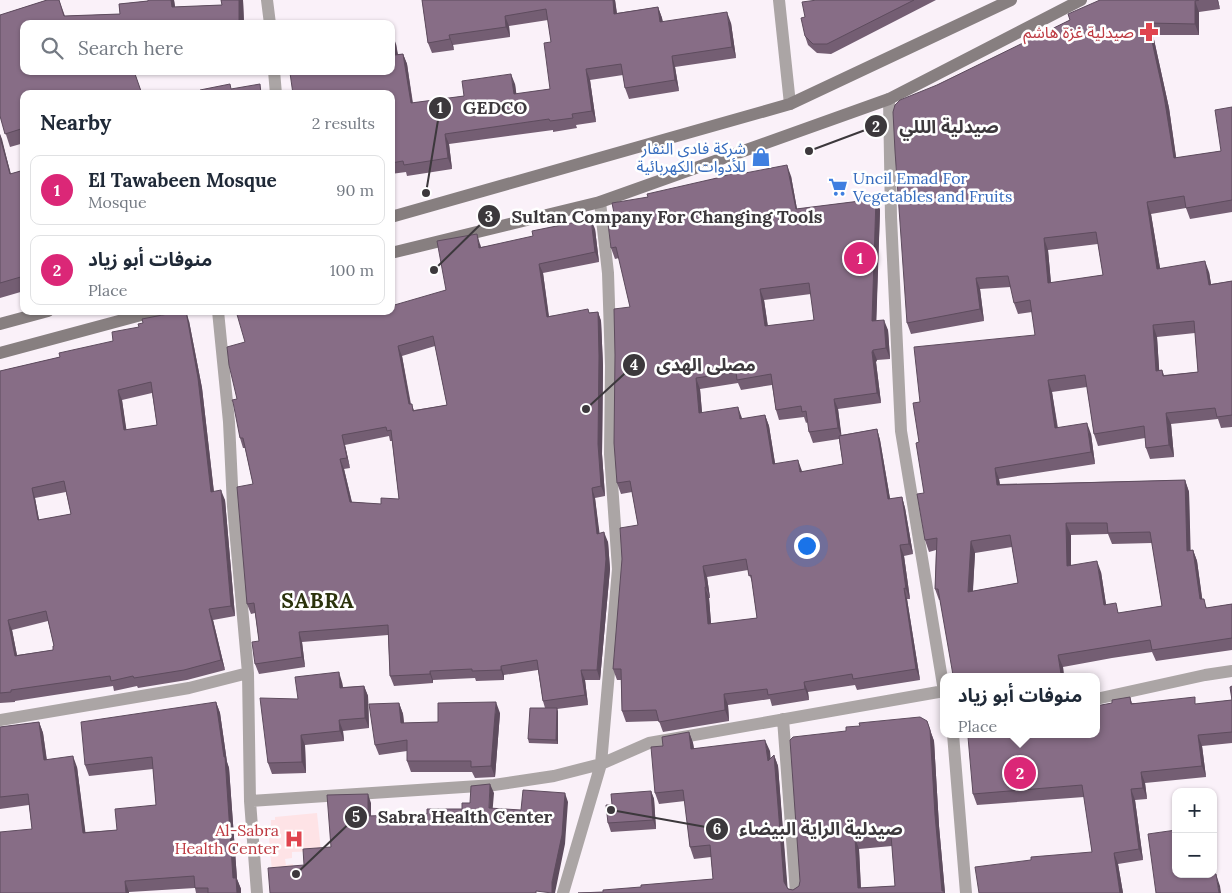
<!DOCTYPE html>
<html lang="en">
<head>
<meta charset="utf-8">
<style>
  :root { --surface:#fff; --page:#f2f2f3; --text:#1f2937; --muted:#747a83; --line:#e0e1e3; --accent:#db2777 }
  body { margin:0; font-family:Lora,"Noto Sans Arabic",serif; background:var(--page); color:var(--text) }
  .controls { position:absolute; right:15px; bottom:15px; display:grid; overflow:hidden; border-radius:10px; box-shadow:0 1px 4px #0004 }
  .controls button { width:45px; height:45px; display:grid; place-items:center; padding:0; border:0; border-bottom:1px solid var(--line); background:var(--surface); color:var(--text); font:25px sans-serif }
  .you { position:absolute; left:806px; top:545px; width:18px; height:18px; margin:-12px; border:4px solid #fff; border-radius:50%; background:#1a73e8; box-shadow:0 0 0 8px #1a73e833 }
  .badge { display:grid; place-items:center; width:32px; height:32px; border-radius:50%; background:var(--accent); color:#fff; font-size:16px; font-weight:700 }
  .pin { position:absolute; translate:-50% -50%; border:2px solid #fff; box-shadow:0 1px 5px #0006 }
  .popup { position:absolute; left:940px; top:673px; width:160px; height:65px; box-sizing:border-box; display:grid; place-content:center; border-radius:10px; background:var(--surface); filter:drop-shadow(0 1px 4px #0005); font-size:16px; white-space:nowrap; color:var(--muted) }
  .popup b { font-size:19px; color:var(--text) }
  .popup::after { content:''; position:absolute; left:50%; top:100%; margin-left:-10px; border:10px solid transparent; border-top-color:var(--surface) }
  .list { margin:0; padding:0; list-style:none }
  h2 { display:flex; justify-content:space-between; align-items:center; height:65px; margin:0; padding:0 20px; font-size:21px }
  h2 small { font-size:16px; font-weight:400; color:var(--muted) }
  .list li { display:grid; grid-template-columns:32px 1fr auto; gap:15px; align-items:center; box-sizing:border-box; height:70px; margin:0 10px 10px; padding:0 10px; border:1px solid var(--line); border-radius:10px }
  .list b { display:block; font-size:19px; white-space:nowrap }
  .list p { margin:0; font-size:16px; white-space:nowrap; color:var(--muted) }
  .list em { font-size:16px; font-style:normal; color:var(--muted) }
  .icon { flex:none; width:28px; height:28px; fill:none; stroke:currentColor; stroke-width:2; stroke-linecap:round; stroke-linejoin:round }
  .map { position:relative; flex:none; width:1232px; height:893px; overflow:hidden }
  .search { position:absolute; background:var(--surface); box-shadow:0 1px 4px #0004; left:20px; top:20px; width:375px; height:55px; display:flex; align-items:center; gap:12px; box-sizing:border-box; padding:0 18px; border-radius:10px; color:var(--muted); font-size:19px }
  .panel { position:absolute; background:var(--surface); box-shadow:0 1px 4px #0004; left:20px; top:90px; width:375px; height:225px; border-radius:10px }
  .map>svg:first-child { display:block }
  .medical { fill:#fee3e6 }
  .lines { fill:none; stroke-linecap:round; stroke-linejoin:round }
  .street { stroke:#aba5a5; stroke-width:12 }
  .secondary { stroke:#877f80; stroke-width:12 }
  .wall { fill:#745e73; fill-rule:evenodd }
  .shaded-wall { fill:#5e4c5e }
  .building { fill:#876d86; stroke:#5e4c5e; fill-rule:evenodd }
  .labels { text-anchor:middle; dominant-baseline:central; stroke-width:5; stroke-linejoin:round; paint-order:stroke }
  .health-label { font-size:16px; fill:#be3a42; stroke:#fff; text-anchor:end }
  .shop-label { font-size:16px; fill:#366cbe; stroke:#fff; text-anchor:end }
  .district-label { font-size:21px; font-weight:bold; letter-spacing:1px; fill:#2b330c; stroke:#fff }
  .leader { fill:none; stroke:#3c383c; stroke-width:2 }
  .callout-dot { fill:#3c383c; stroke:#fff; stroke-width:2 }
  .mark-label { font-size:15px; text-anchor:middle; font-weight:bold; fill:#fff }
  .callout-label { font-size:18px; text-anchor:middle; font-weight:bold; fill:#3c383c; stroke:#fff; stroke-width:5; stroke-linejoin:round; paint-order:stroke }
</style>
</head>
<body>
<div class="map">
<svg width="1232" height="893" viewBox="0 0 1232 893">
  <rect width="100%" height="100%" fill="#faf1f9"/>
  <!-- medical -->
  <path class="medical" d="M 317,813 L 321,851 L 292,852 L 292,858 L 285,859 L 286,865 L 293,864 L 293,868 L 272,871 L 268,828 L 271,828 L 271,820 L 275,820 L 275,817 Z"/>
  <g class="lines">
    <!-- street -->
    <path class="street" d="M 267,0 L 270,24
      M 779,0 L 790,104
      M 274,71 L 276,94
      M 889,99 L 891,217 L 901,431 L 944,691
      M 218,311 L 229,422 L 233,506 L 248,673 L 250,801 L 257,893
      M 1096,699 L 1205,675 L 1232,671
      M 783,719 L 796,893
      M 0,720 L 189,688 L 248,673
      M 953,734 L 966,893
      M 250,801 L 494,785 L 554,776 L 601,764 L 649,743 L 944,691
      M 563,893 L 601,764 L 618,569 L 610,454 L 611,366 L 608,273 L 600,202"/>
    <!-- secondary -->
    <path class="secondary" d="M 391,217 L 790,104 L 1011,0
      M 391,253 L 600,202 L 889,99 L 1081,0
      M 0,324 L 48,311
      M 0,353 L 156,311"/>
  </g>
  <!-- wall -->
  <path class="wall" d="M 47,0 L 59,0 L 65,16 L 120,14 L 119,4 L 148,1 L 148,0 L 174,0 L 175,7 L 222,5 L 221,0 L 243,0 L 244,24 L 24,24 L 24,71 L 134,71 L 142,94 L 24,94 L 24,143 L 10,147 L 0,116 L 0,15 Z
    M 422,0 L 615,0 L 617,13 L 658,7 L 662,18 L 663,22 L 731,23 L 736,58 L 675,67 L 679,91 L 629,99 L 625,88 L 623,75 L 590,80 L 596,122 L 576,125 L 577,128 L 553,132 L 553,130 L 449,144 L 452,169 L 407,176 L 406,172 L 391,174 L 391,71 L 396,44 L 398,54 L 403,54 L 407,64 L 413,103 L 464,96 L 515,84 L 516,94 L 550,89 L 551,42 L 548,20 L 509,26 L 510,37 L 453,45 L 454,50 L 432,53 L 428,43 Z
    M 817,0 L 936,0 L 831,54 L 817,53 L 808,45 L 805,36 L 805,17 Z
    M 1100,0 L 1218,0 L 1220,9 L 1199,12 L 1199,35 L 1153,35 L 1169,108 L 1176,158 L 1221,151 L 1232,107 L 1232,212 L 1190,219 L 1186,208 L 1151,214 L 1160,268 L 1209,272 L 1211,284 L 1232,281 L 1232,427 L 1221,428 L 1218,419 L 1171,424 L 1174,457 L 1150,459 L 1146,448 L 1145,438 L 1098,446 L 1094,434 L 1087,387 L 1052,392 L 1058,428 L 1091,434 L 1095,464 L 999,479 L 1000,484 L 1185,480 L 1189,492 L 1190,550 L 1193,550 L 1197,561 L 1202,599 L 1207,608 L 1232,604 L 1232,650 L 1156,661 L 1152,652 L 1112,658 L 1063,667 L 1064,677 L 954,677 L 940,600 L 939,600 L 935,589 L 936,550 L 929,552 L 925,540 L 924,493 L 919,442 L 920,402 L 1035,335 L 1032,312 L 1018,314 L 1014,303 L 1011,287 L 980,289 L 984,321 L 911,334 L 907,323 L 937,85 L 1070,20 ZM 1098,244 L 1103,275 L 1051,283 L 1048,250 ZM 1195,333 L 1198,372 L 1164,375 L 1162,370 L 1159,370 L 1157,337 ZM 1108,534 L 1112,544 L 1152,543 L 1162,606 L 1119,613 L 1106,605 L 1101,572 L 1071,565 L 1071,535 ZM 1012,547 L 1018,583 L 973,591 L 975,553 Z
    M 0,134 L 11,174 L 24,170 L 24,291 L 0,298 Z
    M 740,171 L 741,174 L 791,176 L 797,209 L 876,199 L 880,210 L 876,321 L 888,330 L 890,359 L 877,360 L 876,362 L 881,403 L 838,409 L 841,435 L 877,429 L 880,440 L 890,499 L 902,497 L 905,508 L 913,554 L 904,556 L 910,599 L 907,599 L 920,680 L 857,690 L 855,685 L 808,692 L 809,700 L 772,706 L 770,699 L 728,705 L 729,721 L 663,732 L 659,721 L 626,722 L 622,711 L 621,680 L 617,680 L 613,669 L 638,525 L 632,492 L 621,494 L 617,483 L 630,307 L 619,258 L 615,259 L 611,248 L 614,213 L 648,197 L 717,178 ZM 811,294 L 814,320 L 768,326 L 764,300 ZM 738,383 L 741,390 L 772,385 L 776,410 L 779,420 L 804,417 L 806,423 L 808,422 L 809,432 L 813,443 L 839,439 L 843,464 L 802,472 L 775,464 L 769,426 L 765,415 L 742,419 L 742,418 L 702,413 L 700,389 ZM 748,570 L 752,582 L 757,618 L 711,624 L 709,598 L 710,598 L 707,577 Z
    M 595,229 L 599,262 L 543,273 L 549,316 L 598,312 L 601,321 L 603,366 L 602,454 L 605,496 L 595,498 L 599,534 L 608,542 L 610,569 L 600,680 L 585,680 L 588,705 L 557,709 L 558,712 L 558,744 L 529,743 L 528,739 L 545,708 L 543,701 L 538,670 L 504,675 L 504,680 L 476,681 L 475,678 L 433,680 L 433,683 L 394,686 L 390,676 L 388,635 L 302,642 L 305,667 L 259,674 L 255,664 L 259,641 L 255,613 L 251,614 L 247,604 L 253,484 L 245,448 L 243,448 L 240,438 L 237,399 L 391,311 L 446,290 L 480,244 L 481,247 ZM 435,346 L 447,405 L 414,410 L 411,404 L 402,356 ZM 389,436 L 390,441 L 392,441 L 399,499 L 381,504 L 352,502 L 344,469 L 350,468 L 345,445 Z
    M 189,321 L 202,388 L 214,492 L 225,500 L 235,616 L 213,620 L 225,670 L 187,680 L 138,688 L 137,686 L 114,691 L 113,686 L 15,701 L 15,702 L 0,703 L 0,371 L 60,357 L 113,341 ZM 152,393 L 157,425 L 126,430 L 122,400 ZM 66,492 L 71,514 L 39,520 L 35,498 ZM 48,621 L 54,646 L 53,650 L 17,655 L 12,630 Z
    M 342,682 L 343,687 L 364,686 L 368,696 L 369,728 L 343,731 L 344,741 L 305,745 L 306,773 L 272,774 L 268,763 L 298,699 Z
    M 1232,686 L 1232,743 L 1202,746 L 1206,777 L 1145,783 L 1147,799 L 1135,800 L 1143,860 L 1118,864 L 1123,893 L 979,893 L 1092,852 L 1084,797 L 977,805 L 973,794 L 1096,734 L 1112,703 L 1130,697 L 1132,703 L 1197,704 L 1232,700 Z
    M 216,702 L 220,713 L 227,762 L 229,768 L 237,879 L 241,889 L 241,893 L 196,893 L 195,888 L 129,892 L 129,893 L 0,893 L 32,829 L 29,805 L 0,809 L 0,727 L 39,722 L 43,733 L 47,760 L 77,767 L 85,832 L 117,830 L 156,805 L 153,769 L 89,776 L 85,765 Z
    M 399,703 L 403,714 L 404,723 L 438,722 L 500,713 L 495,777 L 475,778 L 472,772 L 411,772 L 407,761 L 407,751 L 379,755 L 375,745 Z
    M 927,721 L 934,741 L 939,826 L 945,893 L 578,893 L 603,892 L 713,879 L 711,857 L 694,859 L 690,847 L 685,801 L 659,804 L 655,793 L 663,746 L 689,732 L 693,743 L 694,748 L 770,751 L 770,759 L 774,755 L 778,766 L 787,888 L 793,890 L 799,886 ZM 892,846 L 895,886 L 861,888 L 859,849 Z
    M 651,791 L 654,799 L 656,829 L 611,832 L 608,823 L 612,805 Z"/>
  <!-- shaded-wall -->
  <path class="shaded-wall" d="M 171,0 L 174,0 L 177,20 L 172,7 Z
    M 239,0 L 243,0 L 244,24 L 239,24 Z
    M 613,0 L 615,0 L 618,24 L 614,14 Z
    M 1217,0 L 1218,0 L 1220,9 Z
    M 1195,1 L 1199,12 L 1199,35 L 1195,24 Z
    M 658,7 L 662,18 L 664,33 L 660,22 Z
    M 727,12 L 731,23 L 736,58 L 732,47 Z
    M 505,16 L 509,26 L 510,37 L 506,27 Z
    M 1148,23 L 1153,35 L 1169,108 L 1178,170 L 1174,158 Z
    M 392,33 L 396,44 L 399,65 L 395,55 Z
    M 449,35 L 453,45 L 454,50 L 450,39 Z
    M 403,54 L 407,64 L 414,114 L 411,103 Z
    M 672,56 L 675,67 L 679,91 L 675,80 Z
    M 586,69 L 590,80 L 596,122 L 592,111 Z
    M 511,74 L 515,84 L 518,105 L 514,94 Z
    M 0,134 L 2,139 L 14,188 L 10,174 L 0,137 Z
    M 445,134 L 449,144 L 452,169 L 448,158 Z
    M 787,165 L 791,176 L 799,220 L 796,209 Z
    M 876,199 L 880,210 L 876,332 L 872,321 Z
    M 1147,202 L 1151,214 L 1162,280 L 1157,269 Z
    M 591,219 L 595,229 L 599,262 L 595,252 Z
    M 477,234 L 480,244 L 483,257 L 479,248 Z
    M 1044,238 L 1048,250 L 1052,295 L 1048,283 Z
    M 1205,261 L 1209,272 L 1213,296 L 1209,285 Z
    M 539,264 L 543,273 L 550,327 L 547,317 Z
    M 976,278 L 980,289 L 984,321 L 980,309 Z
    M 760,289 L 764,300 L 769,336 L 765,326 Z
    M 186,311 L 189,321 L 202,388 L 215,502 L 211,492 Z
    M 598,312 L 601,321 L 603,366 L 602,454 L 605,496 L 601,486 L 598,444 Z
    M 884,320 L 888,330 L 890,359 L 886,348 Z
    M 1153,325 L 1157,337 L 1160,382 L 1156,371 Z
    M 398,346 L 402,356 L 412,414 L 409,404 Z
    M 873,350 L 877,360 L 876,362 L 881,403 L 877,393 L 872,352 Z
    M 696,378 L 700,389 L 703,424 L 699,413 Z
    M 1048,380 L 1052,392 L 1059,439 L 1055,428 Z
    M 118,390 L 122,400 L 128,440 L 124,430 Z
    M 834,399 L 838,409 L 842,439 L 838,428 Z
    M 738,407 L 742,418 L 744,430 L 740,419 Z
    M 1166,413 L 1171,424 L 1174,457 L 1169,445 Z
    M 765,415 L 769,426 L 777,475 L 773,464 Z
    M 1087,423 L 1091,434 L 1095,464 L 1091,452 Z
    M 877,429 L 880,440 L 892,510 L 888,499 Z
    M 342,435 L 345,445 L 350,468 L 347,458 Z
    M 340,459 L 344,469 L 354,512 L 350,502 Z
    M 798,460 L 802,471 L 804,483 L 800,472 Z
    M 995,468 L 999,479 L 1001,496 L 997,485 Z
    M 1185,480 L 1189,492 L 1191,562 L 1187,551 Z
    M 32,488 L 35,498 L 41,530 L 38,520 Z
    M 592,488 L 595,498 L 601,544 L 597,534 Z
    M 221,490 L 225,500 L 235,616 L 231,606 Z
    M 902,497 L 905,508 L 913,554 L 909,544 Z
    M 1066,523 L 1071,535 L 1071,577 L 1067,566 Z
    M 604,532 L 608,542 L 610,569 L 600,680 L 597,670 Z
    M 971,541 L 975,553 L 972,603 L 968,592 Z
    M 900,545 L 904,556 L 910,599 L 906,589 Z
    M 1193,550 L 1197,561 L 1204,611 L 1200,599 Z
    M 1097,561 L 1101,572 L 1108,617 L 1104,605 Z
    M 703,566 L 707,577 L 710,598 L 706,587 Z
    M 705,587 L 709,598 L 712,635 L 708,624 Z
    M 904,588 L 907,599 L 920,680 L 916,669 Z
    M 209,609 L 213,620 L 225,670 L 221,660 Z
    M 8,620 L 12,630 L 19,666 L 15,656 Z
    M 299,632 L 302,642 L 305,667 L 302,657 Z
    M 1058,655 L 1063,667 L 1064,677 L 1062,677 L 1061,674 Z
    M 501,666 L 504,675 L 504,680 L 501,670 Z
    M 581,670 L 585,680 L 588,705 L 585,695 Z
    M 430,671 L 433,680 L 433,683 L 430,674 Z
    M 339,672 L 342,682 L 344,698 L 340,688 Z
    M 804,682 L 808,692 L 809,700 L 805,689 Z
    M 364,686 L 368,696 L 369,728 L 365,718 Z
    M 724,694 L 728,705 L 729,721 L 725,710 Z
    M 216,702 L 220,713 L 227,762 L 229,768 L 237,879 L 241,889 L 241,893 L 237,893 L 233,878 L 224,757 Z
    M 496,702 L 500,713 L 495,777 L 491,766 Z
    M 399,703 L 403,714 L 405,734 L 401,723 Z
    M 557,708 L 558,712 L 558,744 L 556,740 Z
    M 339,720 L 343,731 L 344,741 L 340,731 Z
    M 39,722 L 43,733 L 48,771 L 44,760 Z
    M 930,730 L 934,741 L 939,826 L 945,893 L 942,893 L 942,891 L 935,815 Z
    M 689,732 L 693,743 L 695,760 L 691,749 Z
    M 301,735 L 305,745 L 306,773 L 302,762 Z
    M 1198,735 L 1202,746 L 1206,777 L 1202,766 Z
    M 765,740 L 770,751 L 772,772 L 768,761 Z
    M 774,755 L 778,766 L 788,893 L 784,882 Z
    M 73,756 L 77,767 L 87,844 L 83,833 Z
    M 1141,772 L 1145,783 L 1147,799 L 1143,788 Z
    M 490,784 L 494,793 L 492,817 L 489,808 Z
    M 1131,789 L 1135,800 L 1143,860 L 1139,849 Z
    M 651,791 L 654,799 L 656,829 L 653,820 Z
    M 565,793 L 568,802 L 565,844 L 555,893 L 552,893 L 552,882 Z
    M 368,794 L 371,803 L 371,824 L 368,816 Z
    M 855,838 L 859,849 L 861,893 L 858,888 Z
    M 1114,853 L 1118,864 L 1123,893 L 1120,893 Z
    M 1213,862 L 1217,887 L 1213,874 Z
    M 1216,874 L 1220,886 L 1221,893 L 1219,893 Z
    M 125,881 L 129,892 L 129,893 L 126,893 Z"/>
  <!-- building -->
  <path class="building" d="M 47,0 L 59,0 L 64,16 L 120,14 L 119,4 L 148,1 L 148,0 L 171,0 L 172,7 L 222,5 L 221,0 L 239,0 L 239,24 L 24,24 L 24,71 L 134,71 L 142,94 L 24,94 L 24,128 L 5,134 L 0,116 L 0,15 Z
    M 422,0 L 613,0 L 614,14 L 658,7 L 660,22 L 727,12 L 732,47 L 672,56 L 675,80 L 625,88 L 621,64 L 586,69 L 592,111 L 572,114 L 573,118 L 550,121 L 549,119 L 445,134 L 448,158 L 404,165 L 403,161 L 391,163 L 391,94 L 293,94 L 290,73 L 297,71 L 391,71 L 391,33 L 392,33 L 395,55 L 403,54 L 411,103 L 464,96 L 462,81 L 511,74 L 514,94 L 550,89 L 544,43 L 551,42 L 546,9 L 505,16 L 506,27 L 449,35 L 450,39 L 428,43 Z
    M 817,0 L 914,0 L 827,44 L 813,44 L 805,36 L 801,18 L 805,17 L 802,2 Z
    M 1100,0 L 1199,0 L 1195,1 L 1195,24 L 1148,23 L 1164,96 L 1174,158 L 1221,151 L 1215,110 L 1232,107 L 1232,200 L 1186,208 L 1184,196 L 1147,202 L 1157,269 L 1205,261 L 1209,285 L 1232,281 L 1232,415 L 1217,417 L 1215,408 L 1166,413 L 1169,445 L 1146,448 L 1144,426 L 1094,434 L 1085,375 L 1048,380 L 1055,428 L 1087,423 L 1091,452 L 995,468 L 997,485 L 1185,480 L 1187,551 L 1193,550 L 1200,599 L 1204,599 L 1206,608 L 1232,604 L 1232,638 L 1152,650 L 1150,640 L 1058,655 L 1061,674 L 1042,677 L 954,677 L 953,675 L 938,589 L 935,589 L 937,538 L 925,540 L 917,494 L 924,493 L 916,443 L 919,442 L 913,403 L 920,402 L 914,347 L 1035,335 L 1030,300 L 1014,303 L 1008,276 L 976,278 L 980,309 L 907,323 L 895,151 L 893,112 L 895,105 L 900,100 L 937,85 L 1070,20 L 1068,14 ZM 1096,232 L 1103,275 L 1048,283 L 1044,238 ZM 1194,321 L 1198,372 L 1163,376 L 1162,370 L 1156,371 L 1153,325 ZM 1066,523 L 1107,523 L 1108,533 L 1150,532 L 1162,606 L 1118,613 L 1116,603 L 1104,605 L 1097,561 L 1067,566 ZM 1010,535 L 1018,583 L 968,592 L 971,541 Z
    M 230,84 L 231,89 L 260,84 L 261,94 L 201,94 L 200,90 Z
    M 0,137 L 10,174 L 24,170 L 24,276 L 0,283 Z
    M 787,165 L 796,209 L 876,199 L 872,321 L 884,320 L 886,348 L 873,350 L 872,352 L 877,393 L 834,399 L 838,428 L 809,432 L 806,411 L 802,412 L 801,406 L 776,410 L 771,374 L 737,380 L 736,372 L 696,378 L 699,413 L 738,407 L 740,419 L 765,415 L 773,464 L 798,460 L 800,472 L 843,464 L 839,436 L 877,429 L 888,499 L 902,497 L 909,544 L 900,545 L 906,589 L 904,588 L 916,669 L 853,679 L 852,674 L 804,682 L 805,689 L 768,695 L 767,689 L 724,694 L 725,710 L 659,722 L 656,710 L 622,711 L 621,669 L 613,669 L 622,559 L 620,528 L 638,525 L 630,481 L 617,483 L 614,443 L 615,355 L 614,309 L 630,307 L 616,247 L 611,248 L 607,215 L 614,213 L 612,203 L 648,197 L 647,194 L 717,178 L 740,171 L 740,174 ZM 809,283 L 814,320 L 765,326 L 760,289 ZM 746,559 L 749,576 L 751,575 L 757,618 L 708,624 L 705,587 L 706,587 L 703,566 Z
    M 591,219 L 595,252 L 539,264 L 547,317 L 588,309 L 589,313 L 598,312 L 599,356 L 598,444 L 601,486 L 592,488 L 597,534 L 604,532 L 606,559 L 597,670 L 581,670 L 585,695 L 543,701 L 537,660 L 501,666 L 501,670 L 472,671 L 472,669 L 430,671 L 430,674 L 390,676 L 388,625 L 299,632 L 302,657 L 255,664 L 252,642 L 259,641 L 254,603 L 247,604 L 237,487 L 253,484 L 243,438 L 240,438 L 233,402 L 232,400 L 237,399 L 229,365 L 227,347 L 245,342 L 236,311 L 391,311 L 391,306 L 446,290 L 437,241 L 477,234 L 479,248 L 533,236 L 532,231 ZM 433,336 L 447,405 L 413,411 L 412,404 L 409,404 L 398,346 ZM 386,427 L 387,431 L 391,430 L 399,499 L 381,498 L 381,504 L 350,502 L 340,459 L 347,458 L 342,435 Z
    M 183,311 L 186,311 L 198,378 L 211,492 L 221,490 L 231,606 L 209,609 L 221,660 L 184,670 L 134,678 L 133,676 L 111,681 L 110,676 L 11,690 L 11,692 L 0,693 L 0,371 L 60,357 L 59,353 L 113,341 L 112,332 L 139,327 L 138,324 L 143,323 L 142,319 ZM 151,382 L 157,425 L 124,430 L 118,390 ZM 64,481 L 71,514 L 38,520 L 32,488 ZM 46,611 L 54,646 L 53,646 L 53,650 L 15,656 L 8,620 Z
    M 339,672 L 340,688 L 364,686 L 365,718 L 339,720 L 340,731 L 301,735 L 302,762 L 268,763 L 260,698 L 298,699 L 295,677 Z
    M 1232,686 L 1232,732 L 1198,735 L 1202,766 L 1141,772 L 1143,788 L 1131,789 L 1139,849 L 1114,853 L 1120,893 L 979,893 L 975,867 L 1031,860 L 1031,857 L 1092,852 L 1082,785 L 973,794 L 968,737 L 998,734 L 1096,734 L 1096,706 L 1112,703 L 1112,700 L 1130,697 L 1131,704 L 1195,697 L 1195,704 L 1232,700 L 1230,687 Z
    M 216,702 L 224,757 L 225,757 L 233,878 L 236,878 L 237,893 L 208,893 L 208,888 L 195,888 L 194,876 L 125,881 L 126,893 L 0,893 L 0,832 L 32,829 L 28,794 L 0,797 L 0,727 L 39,722 L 44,760 L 73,756 L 83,833 L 117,830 L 115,809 L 156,805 L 152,757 L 85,765 L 81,722 Z
    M 496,702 L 491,766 L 471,767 L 471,761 L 407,761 L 407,740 L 375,745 L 369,704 L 399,703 L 401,723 L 438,722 L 438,703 Z
    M 530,708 L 557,708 L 556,740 L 528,739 Z
    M 920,717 L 927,721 L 930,730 L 935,815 L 942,891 L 944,891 L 944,893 L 578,893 L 603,892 L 603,890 L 641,887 L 641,885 L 713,879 L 710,845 L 690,847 L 683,790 L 655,793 L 651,747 L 663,746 L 662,737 L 689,732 L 691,749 L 765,740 L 768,761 L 774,755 L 784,882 L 788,889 L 793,890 L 799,886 L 800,881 L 790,740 L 793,737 L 846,731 L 846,727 L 860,726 L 859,723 ZM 891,835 L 895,886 L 858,888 L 855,838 Z
    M 490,784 L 489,808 L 521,810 L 523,790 L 565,793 L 562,835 L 552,882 L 552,893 L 536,891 L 536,893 L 270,893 L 268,868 L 304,865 L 303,849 L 331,847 L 327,795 L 368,794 L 368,816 L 427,814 L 427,809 L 462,809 L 462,803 L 470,803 L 471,786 Z
    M 651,791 L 653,820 L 608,823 L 606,805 L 612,805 L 611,794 Z
    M 1176,830 L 1176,874 L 1216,874 L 1219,893 L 1156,893 L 1148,834 Z"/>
  <!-- icons -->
  <defs>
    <g id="pharmacy-bare" transform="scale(1.5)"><path d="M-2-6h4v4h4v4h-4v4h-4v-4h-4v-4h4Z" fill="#e0444e" stroke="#fff" stroke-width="2.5" paint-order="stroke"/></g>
    <g id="shop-bare" transform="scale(1.5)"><path d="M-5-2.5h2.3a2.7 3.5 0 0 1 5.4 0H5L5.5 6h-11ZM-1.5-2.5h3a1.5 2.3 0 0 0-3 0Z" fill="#3f7fe0" stroke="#fff" stroke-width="2.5" paint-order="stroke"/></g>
    <g id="supermarket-bare" transform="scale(1.5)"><path d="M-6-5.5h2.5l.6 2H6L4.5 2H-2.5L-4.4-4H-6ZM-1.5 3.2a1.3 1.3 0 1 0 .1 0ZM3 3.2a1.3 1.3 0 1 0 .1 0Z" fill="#3f7fe0" stroke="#fff" stroke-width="2.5" paint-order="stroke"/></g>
    <g id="hospital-bare" transform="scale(1.5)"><path d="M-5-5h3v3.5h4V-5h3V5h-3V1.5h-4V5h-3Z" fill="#e0444e" stroke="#fff" stroke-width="2.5" paint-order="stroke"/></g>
  </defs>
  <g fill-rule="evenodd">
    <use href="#pharmacy-bare" x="1149" y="32"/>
    <use href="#shop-bare" x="761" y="157"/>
    <use href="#supermarket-bare" x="838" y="187"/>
    <use href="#hospital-bare" x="294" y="839"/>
  </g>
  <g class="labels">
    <!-- health labels -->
    <g class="health-label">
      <text x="1134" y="32">صيدلية غزة هاشم</text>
      <text x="279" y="830">Al-Sabra<tspan x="279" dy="18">Health Center</tspan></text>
    </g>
    <!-- shop labels -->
    <g class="shop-label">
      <text x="746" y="148">شركة فادي النفار<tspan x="746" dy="18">للأدوات الكهربائية</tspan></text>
      <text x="853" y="178" text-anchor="start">Uncil Emad For<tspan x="853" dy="18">Vegetables and Fruits</tspan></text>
    </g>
    <!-- district labels -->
    <g class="district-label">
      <text x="318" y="600">SABRA</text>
    </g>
  </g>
  <!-- callouts -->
  <path class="leader" d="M426 193L440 108M809 151L876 126M434 270L489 216M586 409L634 365M296 874L356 817M611 810L717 829"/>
  <g class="callout-dot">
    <circle cx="426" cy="193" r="5"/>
    <circle cx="809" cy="151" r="5"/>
    <circle cx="434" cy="270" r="5"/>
    <circle cx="586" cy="409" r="5"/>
    <circle cx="296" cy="874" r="5"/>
    <circle cx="611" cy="810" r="5"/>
    <circle cx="440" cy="108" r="12"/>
    <circle cx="876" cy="126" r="12"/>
    <circle cx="489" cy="216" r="12"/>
    <circle cx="634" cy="365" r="12"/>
    <circle cx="356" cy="817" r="12"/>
    <circle cx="717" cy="829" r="12"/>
  </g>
  <g class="mark-label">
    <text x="440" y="113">1</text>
    <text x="876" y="132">2</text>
    <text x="489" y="222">3</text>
    <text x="634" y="370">4</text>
    <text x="356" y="822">5</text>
    <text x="717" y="834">6</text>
  </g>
  <g class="callout-label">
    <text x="495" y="114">GEDCO</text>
    <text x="949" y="133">صيدلية الللي</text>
    <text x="667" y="223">Sultan Company For Changing Tools</text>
    <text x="706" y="371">مصلى الهدى</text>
    <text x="465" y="823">Sabra Health Center</text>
    <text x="821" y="835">صيدلية الراية البيضاء</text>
  </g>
</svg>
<div class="controls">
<button>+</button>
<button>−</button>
</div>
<div class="you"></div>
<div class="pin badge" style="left:860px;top:258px">1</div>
<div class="pin badge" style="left:1020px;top:773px">2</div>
<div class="popup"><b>منوفات أبو زياد</b>Place</div>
<div class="search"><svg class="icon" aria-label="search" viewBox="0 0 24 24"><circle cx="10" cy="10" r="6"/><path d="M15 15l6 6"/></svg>Search here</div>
<section class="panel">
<h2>Nearby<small>2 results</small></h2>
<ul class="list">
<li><span class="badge">1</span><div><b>El Tawabeen Mosque</b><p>Mosque</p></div><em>90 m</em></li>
<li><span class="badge">2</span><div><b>منوفات أبو زياد</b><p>Place</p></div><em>100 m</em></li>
</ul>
</section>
</div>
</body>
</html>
